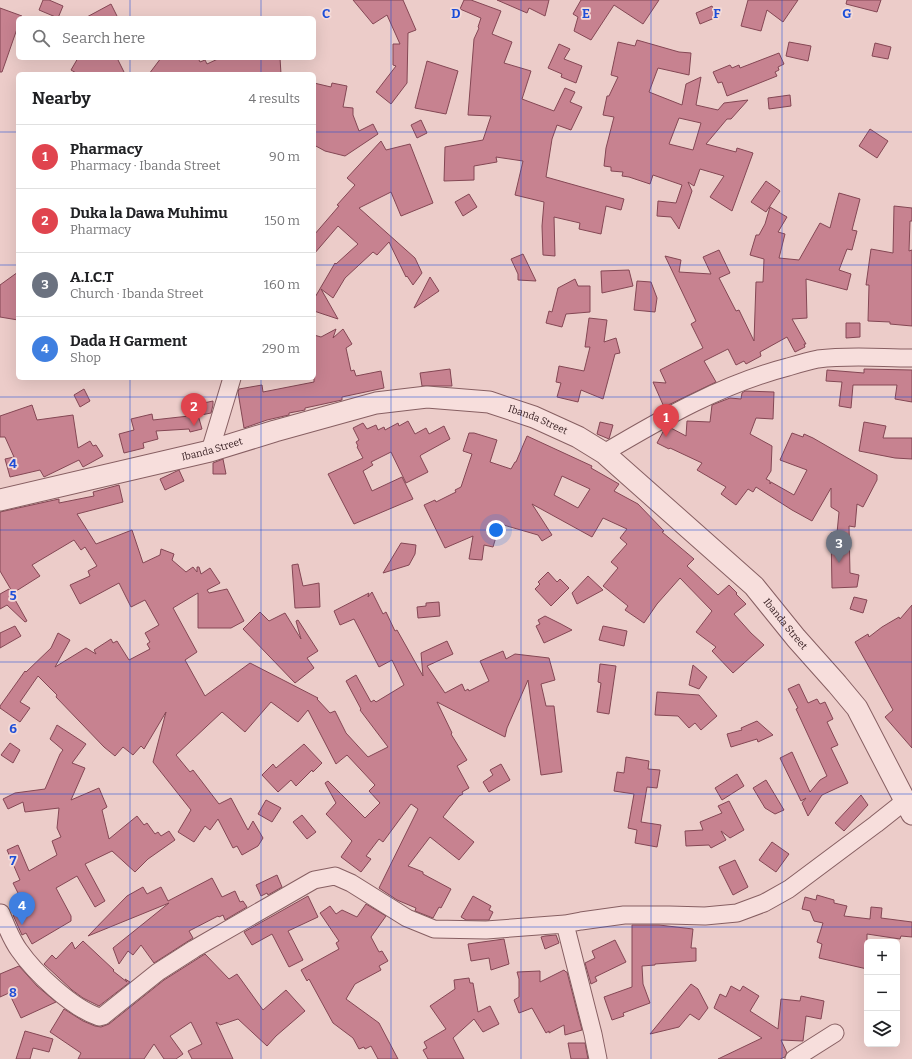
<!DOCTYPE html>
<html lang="en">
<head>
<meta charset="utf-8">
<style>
  :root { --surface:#fff; --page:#f6f6f6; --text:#202124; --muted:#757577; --line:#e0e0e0; --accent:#7c3aed }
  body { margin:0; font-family:Bitter,serif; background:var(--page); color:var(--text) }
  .controls { position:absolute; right:12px; bottom:12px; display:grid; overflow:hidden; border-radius:6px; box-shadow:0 4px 16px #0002 }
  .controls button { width:36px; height:36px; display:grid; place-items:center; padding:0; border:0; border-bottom:1px solid var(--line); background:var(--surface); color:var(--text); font:20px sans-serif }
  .you { position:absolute; left:496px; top:530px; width:14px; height:14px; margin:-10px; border:3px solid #fff; border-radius:50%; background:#1a73e8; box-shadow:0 0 0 6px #1a73e833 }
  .badge { display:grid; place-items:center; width:26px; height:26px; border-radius:50%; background:var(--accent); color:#fff; font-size:13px; font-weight:700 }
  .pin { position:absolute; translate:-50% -33px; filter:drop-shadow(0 1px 2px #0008) }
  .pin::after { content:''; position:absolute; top:21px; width:14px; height:12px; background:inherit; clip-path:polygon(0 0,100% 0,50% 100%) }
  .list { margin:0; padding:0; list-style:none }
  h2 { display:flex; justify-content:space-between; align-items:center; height:52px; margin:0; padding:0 16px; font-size:17px }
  h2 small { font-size:13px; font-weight:400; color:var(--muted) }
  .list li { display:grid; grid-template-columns:26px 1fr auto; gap:12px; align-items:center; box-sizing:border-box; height:64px; padding:0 16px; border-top:1px solid var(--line) }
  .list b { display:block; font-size:15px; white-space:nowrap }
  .list p { margin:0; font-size:13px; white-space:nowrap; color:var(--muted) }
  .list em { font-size:13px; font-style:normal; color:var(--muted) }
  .icon { flex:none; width:22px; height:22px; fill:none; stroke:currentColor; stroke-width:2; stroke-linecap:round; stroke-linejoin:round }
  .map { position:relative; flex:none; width:912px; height:1059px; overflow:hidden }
  .search { position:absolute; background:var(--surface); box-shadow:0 4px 16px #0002; left:16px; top:16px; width:300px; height:44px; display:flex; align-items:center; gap:10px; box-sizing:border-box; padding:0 14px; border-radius:6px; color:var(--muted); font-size:15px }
  .panel { position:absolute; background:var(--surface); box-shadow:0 4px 16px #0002; left:16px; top:72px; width:300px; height:308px; border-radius:6px }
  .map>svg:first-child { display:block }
  .building { fill:#c78290; stroke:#844754; fill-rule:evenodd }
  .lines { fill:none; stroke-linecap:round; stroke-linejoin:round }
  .minor-casing { stroke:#875f62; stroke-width:19 }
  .tertiary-casing { stroke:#875f62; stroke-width:23 }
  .minor { stroke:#f7dedc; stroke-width:17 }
  .tertiary { stroke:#f7dedc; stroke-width:21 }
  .grid { fill:none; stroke:#1d4ed8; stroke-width:1; stroke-opacity:0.55 }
  .labels { text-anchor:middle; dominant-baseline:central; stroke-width:3.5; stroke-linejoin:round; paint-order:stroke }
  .street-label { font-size:10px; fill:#392124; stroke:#f4dbd8 }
  .grid-label { font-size:13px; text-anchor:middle; font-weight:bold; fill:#1d4ed8; stroke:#f4dbd8; stroke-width:3.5; stroke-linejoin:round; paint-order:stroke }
</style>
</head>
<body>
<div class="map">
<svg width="912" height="1059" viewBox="0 0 912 1059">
  <rect width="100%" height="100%" fill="#ecccc9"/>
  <!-- building -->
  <path class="building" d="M 43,0 L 49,0 L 63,6 L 58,18 L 39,10 Z
    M 353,0 L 403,0 L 416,30 L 408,33 L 407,83 L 391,104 L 376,92 L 396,66 L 393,65 L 393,44 L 400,44 L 387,15 L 373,24 Z
    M 464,0 L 471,0 L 501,11 L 492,34 L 512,42 L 504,63 L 531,71 L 522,99 L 554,111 L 565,88 L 575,92 L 570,102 L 582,107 L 571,130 L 557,125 L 552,139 L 546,177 L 624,199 L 621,210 L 606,206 L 601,234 L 579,229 L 580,223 L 554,217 L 555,256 L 543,255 L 542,226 L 544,202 L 515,195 L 523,161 L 496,157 L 497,162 L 474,166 L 474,180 L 444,181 L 445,147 L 483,140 L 491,116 L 468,115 L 474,39 L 479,28 L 478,27 L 481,18 L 460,9 Z
    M 497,0 L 549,0 L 545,16 L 529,8 L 527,13 Z
    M 581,0 L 659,0 L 643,24 L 614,5 L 591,40 L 574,31 L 578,17 L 573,14 Z
    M 748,0 L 798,0 L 783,22 L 767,10 L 761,31 L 741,26 Z
    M 847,0 L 881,0 L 877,12 L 846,4 Z
    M 111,4 L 118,18 L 85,18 Z
    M 712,6 L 717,17 L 700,24 L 696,13 Z
    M 0,8 L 22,16 L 21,18 L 18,18 L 18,26 L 2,72 L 0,72 Z
    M 637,40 L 679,52 L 691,53 L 689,75 L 658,68 L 649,92 L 682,105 L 686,84 L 701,77 L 696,105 L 718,110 L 724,103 L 748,100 L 731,119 L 727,119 L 706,144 L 736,152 L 737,148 L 753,153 L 732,211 L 710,197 L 724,176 L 700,169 L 694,186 L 688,182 L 692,191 L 679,229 L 671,217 L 657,216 L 658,201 L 676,203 L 682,185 L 653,175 L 650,184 L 629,177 L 622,176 L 623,172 L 611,171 L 611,167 L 604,166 L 606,148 L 614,117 L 603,115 L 607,96 L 609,96 L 618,77 L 611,75 L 618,42 L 635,46 ZM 679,118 L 701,123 L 693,150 L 669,144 Z
    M 789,42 L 811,46 L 808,61 L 786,56 Z
    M 875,43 L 891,47 L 888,59 L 872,56 Z
    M 559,44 L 570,49 L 564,59 L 582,66 L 576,83 L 561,77 L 562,74 L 548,68 Z
    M 779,53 L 784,64 L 778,67 L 779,70 L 775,72 L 777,76 L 727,96 L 722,82 L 718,83 L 713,72 L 730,65 L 732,68 L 739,65 L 740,68 Z
    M 78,58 L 117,58 L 125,74 L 78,74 L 71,70 Z
    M 161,58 L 198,58 L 200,62 L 205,60 L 207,64 L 220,58 L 280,58 L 281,74 L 149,74 Z
    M 427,61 L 458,71 L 446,114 L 415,108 Z
    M 314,83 L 331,87 L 332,83 L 347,86 L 343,107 L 353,108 L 353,115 L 359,131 L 373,124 L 378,134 L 345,156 L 325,151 L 314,145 Z
    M 790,95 L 791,106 L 769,109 L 768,98 Z
    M 421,120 L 427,133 L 417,138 L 411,125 Z
    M 870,129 L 888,141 L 877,158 L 859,146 Z
    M 381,141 L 386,150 L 410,144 L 433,203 L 401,216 L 391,192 L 359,208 L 415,258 L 422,273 L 413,285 L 407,276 L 406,277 L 389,242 L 377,255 L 373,252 L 345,278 L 333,298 L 321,289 L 338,319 L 314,311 L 314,299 L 335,263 L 336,264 L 358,244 L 338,226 L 314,254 L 314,235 L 339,206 L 337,205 L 355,185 L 347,178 Z
    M 766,181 L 780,191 L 766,212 L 751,202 Z
    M 839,193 L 860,199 L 852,230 L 857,231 L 852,250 L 847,249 L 839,270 L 851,274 L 847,290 L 806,279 L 807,318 L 792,319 L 806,344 L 804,344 L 805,347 L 795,352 L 787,337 L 760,352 L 761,356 L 746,364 L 744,361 L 736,365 L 728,349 L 704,361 L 716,382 L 664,407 L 653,382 L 666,383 L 660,370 L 703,348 L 691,324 L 696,321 L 665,256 L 681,260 L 679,272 L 711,274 L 703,257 L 719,250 L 730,273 L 719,278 L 736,311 L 739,310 L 754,341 L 756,282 L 763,282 L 764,259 L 750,255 L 756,235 L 759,235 L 765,224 L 770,207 L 787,217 L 778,232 L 785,234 L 779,258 L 799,260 L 820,223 L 830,228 Z
    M 469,194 L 477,207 L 463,216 L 455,202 Z
    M 894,206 L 912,208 L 912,221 L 910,221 L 909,251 L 912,250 L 912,326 L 890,324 L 890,322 L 868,321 L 869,285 L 866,285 L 871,249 L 893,253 Z
    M 523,254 L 536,281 L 518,280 L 518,274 L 511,259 Z
    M 629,270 L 633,286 L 602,293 L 601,271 Z
    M 18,272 L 18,320 L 0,317 L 0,285 Z
    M 430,277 L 439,291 L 414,308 Z
    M 575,279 L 578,286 L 590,286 L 590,312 L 566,314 L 562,327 L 546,323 L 549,311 L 552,312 L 558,288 Z
    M 637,281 L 651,282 L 657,298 L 655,312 L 634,310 Z
    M 589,318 L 607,320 L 604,342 L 616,338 L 620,353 L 615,354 L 603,399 L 581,390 L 578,402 L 557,397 L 561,383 L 556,382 L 559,366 L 584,371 L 590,347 L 585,347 Z
    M 846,323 L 860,323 L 860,337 L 846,338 Z
    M 336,329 L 333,338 L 343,329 L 352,344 L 346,348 L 351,371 L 354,370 L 356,376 L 381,371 L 384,388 L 342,397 L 342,400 L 305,408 L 305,410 L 289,413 L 289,415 L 267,420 L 244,428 L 238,392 L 239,389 L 262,385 L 263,392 L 314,382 L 314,335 L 321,337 Z
    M 450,369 L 452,386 L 422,386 L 420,373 Z
    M 864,369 L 912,370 L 912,402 L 895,399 L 897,385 L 853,385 L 851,408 L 839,406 L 842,382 L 826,381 L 827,370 L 864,373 Z
    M 84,389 L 90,401 L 80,407 L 74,395 Z
    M 745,391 L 774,392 L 773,419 L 756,418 L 750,434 L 772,446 L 771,471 L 766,479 L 770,481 L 770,484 L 771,482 L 794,495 L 807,470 L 780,460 L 792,433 L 803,437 L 804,434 L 813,438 L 877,475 L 877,480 L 863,507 L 857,504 L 855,527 L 849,526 L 850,573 L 859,575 L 857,587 L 832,588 L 831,533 L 837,533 L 839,512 L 831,507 L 831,488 L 812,521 L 792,510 L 756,487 L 753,492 L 748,489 L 736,505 L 721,494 L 726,487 L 697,470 L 702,463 L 670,448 L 669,449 L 657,443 L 664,430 L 669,427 L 686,436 L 687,421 L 710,422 L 712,405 L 730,398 L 741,399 L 742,393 Z
    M 213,401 L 213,405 L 211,413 L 201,415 L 199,404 Z
    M 32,405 L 37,420 L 73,415 L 78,448 L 90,441 L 93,446 L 96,445 L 103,456 L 83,467 L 79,460 L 44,477 L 40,470 L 10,477 L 5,459 L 14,457 L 5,437 L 0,437 L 0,416 Z
    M 152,414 L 153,420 L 198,415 L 202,429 L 190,432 L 189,429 L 156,431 L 158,439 L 143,443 L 144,448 L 124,453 L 119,434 L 134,430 L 131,419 Z
    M 408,421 L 415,434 L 426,428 L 429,434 L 444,426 L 450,439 L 421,455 L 420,456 L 428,472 L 406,483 L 391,452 L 371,462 L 373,465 L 363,471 L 372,491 L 402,477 L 413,499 L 354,524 L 328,474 L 363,458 L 357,447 L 358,446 L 356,442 L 359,440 L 353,428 L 363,423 L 367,429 L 376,425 L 378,430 L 384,427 L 385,430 L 398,423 L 399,426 Z
    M 600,422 L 613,425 L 609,439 L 597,434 Z
    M 864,422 L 886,426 L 883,438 L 912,438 L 912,459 L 895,458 L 859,451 Z
    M 469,433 L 474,433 L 497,440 L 490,462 L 511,469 L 515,462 L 516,462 L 527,436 L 592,466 L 591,468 L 619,484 L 614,491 L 638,504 L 664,531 L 662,532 L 694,559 L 687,566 L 718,595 L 729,585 L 737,593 L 736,594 L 746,604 L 734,614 L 751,633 L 764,645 L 733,673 L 712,651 L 716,647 L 696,632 L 712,611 L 680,578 L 657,604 L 644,623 L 625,610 L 628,606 L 603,586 L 618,568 L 611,562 L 627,544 L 620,538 L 627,529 L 603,518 L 592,537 L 532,504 L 552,535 L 542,541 L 538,535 L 500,524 L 493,547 L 484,545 L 482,560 L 469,559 L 473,536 L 445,548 L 424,505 L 435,500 L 436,502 L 456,492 L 455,490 L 461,487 L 472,454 L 463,451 ZM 562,476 L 590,489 L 578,508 L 554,495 Z
    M 223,459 L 226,474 L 213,474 L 213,463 Z
    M 179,470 L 184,481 L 165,490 L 160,479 Z
    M 119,485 L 123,502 L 77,514 L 96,544 L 132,530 L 143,563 L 160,555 L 161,549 L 174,554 L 172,560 L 186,572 L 193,567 L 197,572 L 197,567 L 199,567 L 201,574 L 210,568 L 220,583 L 207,590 L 209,593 L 227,589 L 244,621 L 231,628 L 198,628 L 198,593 L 173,608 L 197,652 L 185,660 L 205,696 L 250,663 L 318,698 L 317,699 L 330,713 L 335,711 L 346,733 L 368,757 L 388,747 L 360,710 L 361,709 L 346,681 L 356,675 L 371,702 L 374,700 L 376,702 L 404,685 L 392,660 L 379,667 L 354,619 L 340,625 L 334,611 L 369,593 L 368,597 L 372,592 L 383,614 L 386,612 L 395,631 L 397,630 L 423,676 L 421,653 L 447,641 L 453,654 L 427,666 L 445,693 L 462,684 L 465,691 L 468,689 L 469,691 L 489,681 L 480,661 L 503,651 L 506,659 L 515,654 L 549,658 L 555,680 L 541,684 L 546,706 L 554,706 L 562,772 L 541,775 L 528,680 L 507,728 L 505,737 L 437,702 L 452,733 L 451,734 L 467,760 L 457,766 L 469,788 L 462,792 L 463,794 L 459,796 L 443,817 L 474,842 L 459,860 L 430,837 L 408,866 L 423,872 L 423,874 L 451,889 L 441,908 L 439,907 L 433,918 L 415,911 L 416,908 L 397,900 L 379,888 L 418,809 L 411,804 L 383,842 L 379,839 L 366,856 L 371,859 L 361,872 L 341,857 L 352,841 L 326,814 L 336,803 L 325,783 L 328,781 L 365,818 L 380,803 L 369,791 L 375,785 L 347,755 L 336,764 L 308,710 L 298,722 L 271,702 L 245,732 L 222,712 L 176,755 L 190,772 L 193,770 L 219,804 L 231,798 L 248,830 L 253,821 L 263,838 L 258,846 L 242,855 L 237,846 L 233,848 L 218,819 L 210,830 L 205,826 L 194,842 L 178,832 L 191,810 L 153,762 L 166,712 L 144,749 L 141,746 L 133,755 L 123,747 L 115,756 L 104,747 L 56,697 L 57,695 L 38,676 L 20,702 L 30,708 L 20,722 L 0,708 L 0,706 L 25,671 L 26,672 L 51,648 L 58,633 L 70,640 L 55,667 L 86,648 L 96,654 L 94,650 L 111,639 L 113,643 L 117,641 L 129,660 L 150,649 L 147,644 L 150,642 L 145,633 L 159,625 L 145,600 L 131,607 L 119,583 L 80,604 L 70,585 L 90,576 L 88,571 L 97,566 L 85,547 L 81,550 L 74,540 L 32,565 L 40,576 L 13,593 L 0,571 L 0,512 L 59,499 L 59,503 L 94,496 L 93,492 Z
    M 401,543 L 416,545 L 415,554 L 409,565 L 383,573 Z
    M 298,564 L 303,586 L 319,583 L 320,607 L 295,608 L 292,565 Z
    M 548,572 L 557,582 L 560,579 L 569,588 L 551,606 L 535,589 L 540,584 L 538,582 Z
    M 588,576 L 603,590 L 577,604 L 572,593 Z
    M 9,589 L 27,621 L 25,622 L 7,605 L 0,609 L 0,594 Z
    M 854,597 L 867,600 L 863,613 L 850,609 Z
    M 439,602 L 440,616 L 418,618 L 417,607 L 426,606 L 426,603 Z
    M 912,605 L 912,748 L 885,717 L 893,710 L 855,642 L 868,634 L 869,637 L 882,627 L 899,617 L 900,619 Z
    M 260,612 L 269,621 L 285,613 L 301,639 L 296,621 L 298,620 L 318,651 L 307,658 L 314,668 L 295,683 L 243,629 Z
    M 545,616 L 561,624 L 572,630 L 544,643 L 536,626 L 540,624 L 538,620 Z
    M 15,626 L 21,636 L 0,648 L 0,633 Z
    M 603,626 L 627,631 L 624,646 L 599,640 Z
    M 600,664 L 616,666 L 609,714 L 597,712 L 601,683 L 598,682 Z
    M 693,665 L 707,677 L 699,689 L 689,685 Z
    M 799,684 L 808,703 L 817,699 L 820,704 L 825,702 L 833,719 L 827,722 L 838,745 L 831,748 L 848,783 L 822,795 L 808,816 L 802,803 L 806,798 L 801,801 L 780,758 L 792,752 L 810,792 L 820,780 L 827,776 L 796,709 L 798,708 L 788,689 Z
    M 657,692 L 699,695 L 717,716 L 701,730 L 695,723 L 689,728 L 678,716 L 655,715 Z
    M 757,721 L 773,735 L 758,742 L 757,739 L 731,747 L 727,734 L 742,730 L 741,728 Z
    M 57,725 L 86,744 L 72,763 L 85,768 L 71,800 L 99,788 L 107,807 L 102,810 L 109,839 L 137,816 L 144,825 L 147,823 L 155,834 L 158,832 L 161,836 L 169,831 L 175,840 L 148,859 L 135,872 L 112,851 L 85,864 L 105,901 L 95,907 L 77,876 L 56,888 L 71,916 L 71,921 L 32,944 L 26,933 L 22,935 L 13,915 L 22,910 L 16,899 L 20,897 L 13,883 L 20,880 L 7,850 L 18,845 L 29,871 L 57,855 L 52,841 L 61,837 L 57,828 L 59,808 L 25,812 L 23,802 L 8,809 L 3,799 L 15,793 L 45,789 L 60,754 L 63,750 L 50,739 Z
    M 10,743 L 20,750 L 13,763 L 1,755 Z
    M 304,744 L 322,763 L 313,772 L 312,770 L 296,786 L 291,780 L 278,792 L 262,775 L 273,764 L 276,768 Z
    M 626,757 L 649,761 L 648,769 L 660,770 L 657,788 L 647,787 L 641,822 L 661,825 L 657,847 L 635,843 L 637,830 L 628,828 L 634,794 L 614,791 L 617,772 L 624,773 Z
    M 501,764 L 510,780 L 489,792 L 483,782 L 493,775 L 490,770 Z
    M 737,774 L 744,786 L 722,800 L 715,788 Z
    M 766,780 L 784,810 L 775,814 L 765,808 L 753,788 Z
    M 861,795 L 868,805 L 844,831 L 835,823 Z
    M 266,800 L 281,808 L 272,822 L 258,814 Z
    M 729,801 L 744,830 L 730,838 L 721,831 L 726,840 L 711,848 L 709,845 L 686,846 L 685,831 L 703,830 L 700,822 L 722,813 L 718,806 Z
    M 302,815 L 316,832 L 307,839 L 293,822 Z
    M 772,842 L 789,854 L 776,872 L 759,860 Z
    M 735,860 L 748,887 L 733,895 L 719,867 Z
    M 277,875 L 282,887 L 268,895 L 267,893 L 261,896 L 256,885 Z
    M 212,878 L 222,897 L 235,891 L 240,902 L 243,901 L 247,907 L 225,920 L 223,915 L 219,917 L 218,916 L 189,931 L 193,938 L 154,963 L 141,945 L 133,955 L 128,951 L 119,964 L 113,948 L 169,903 L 88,936 L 127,896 L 143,887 L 147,894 L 161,887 L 168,901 Z
    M 817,895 L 834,900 L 834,903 L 847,906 L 844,916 L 870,919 L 871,907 L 882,908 L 881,918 L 912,922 L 912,937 L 901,936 L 900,939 L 867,934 L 867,969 L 819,958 L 822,944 L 817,942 L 823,923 L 814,921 L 810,911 L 802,909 L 805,897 L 816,900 Z
    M 308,896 L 318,917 L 288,931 L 303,960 L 289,967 L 272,934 L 252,945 L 244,932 Z
    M 473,896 L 491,906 L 489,910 L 493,912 L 489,920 L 466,920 L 461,917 Z
    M 366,904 L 386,916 L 371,937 L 379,952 L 382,951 L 388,961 L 379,966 L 381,970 L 355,984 L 346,999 L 379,1023 L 398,1059 L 378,1059 L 371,1046 L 365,1049 L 364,1047 L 359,1049 L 353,1038 L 333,1023 L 309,979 L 307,981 L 301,970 L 339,949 L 336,943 L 339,941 L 320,913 L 330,906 L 336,914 L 342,910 L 357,917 Z
    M 632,925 L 659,925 L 693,929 L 691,948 L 696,948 L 696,961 L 655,964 L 655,965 L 642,966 L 643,984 L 650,1003 L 623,1013 L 624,1016 L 612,1020 L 604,997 L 632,987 Z
    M 556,935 L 559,943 L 545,949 L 541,937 L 545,936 Z
    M 504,939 L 509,964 L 491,970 L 489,958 L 471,961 L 468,944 Z
    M 615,940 L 626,962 L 595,977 L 597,981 L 591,984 L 585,963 L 595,958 L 592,951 Z
    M 83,941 L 114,970 L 113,971 L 127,982 L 125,979 L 130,982 L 99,1006 L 83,998 L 72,990 L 44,964 L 52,955 L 56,959 L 72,942 L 75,949 Z
    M 205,954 L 229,979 L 237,974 L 263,1010 L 286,990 L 305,1011 L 276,1036 L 267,1046 L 238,1019 L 220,1025 L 216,1022 L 233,1059 L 192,1059 L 188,1051 L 202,1044 L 191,1022 L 170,1036 L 183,1054 L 176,1059 L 164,1059 L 154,1044 L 144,1059 L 78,1059 L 81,1053 L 50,1032 L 64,1009 L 83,1021 L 95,1026 L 101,1027 L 109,1024 L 164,980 Z
    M 19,966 L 37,986 L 56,1002 L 21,1018 L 9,993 L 0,997 L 0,974 Z
    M 564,970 L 566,972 L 567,972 L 582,1030 L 565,1035 L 564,1025 L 549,1033 L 549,1031 L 546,1033 L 532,1008 L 519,1013 L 514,1000 L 519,997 L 519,979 L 517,972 L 540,971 L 540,982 Z
    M 469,978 L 470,983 L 473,983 L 478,1012 L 490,1006 L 499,1024 L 483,1032 L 474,1019 L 453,1038 L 464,1059 L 428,1059 L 423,1050 L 427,1048 L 424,1042 L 446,1029 L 430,1006 L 455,989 L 454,980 Z
    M 691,984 L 698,989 L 708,1008 L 699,1020 L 690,1014 L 679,1027 L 650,1034 Z
    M 731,986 L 740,991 L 743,986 L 759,996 L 750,1011 L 778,1029 L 781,999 L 800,1001 L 801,996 L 824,1001 L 821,1019 L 806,1016 L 803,1041 L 781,1040 L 787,1053 L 785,1057 L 780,1059 L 718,1059 L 762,1038 L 714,1008 L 720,994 L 726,997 Z
    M 25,1031 L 53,1039 L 49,1052 L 33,1048 L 30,1059 L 16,1059 Z
    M 568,1043 L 585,1043 L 588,1059 L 571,1059 Z"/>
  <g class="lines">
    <!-- minor casing -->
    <g class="minor-casing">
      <path id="minor" d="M 210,451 L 232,378
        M 604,453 C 663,418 722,384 788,367 C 798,364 808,361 818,359 C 849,355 881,358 912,358
        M 1,913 C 6,926 11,939 19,950 C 35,973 72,1008 99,1017 L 103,1016 L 158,972 L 194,949 L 314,880 L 335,876 L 351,883 L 407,918 L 434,929 L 486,930 L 565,924 L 581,921 L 624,915 L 669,915 L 705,916 L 737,913 L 764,903 L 789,889 L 876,824 L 905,801
        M 565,924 L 593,1034 L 598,1059
        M 794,1059 L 835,1033"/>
    </g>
    <!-- tertiary casing -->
    <g class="tertiary-casing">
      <g id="tertiary">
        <path id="s1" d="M 0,500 L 210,451 L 275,431 L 376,403 L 427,397 L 489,402 L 534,417 L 578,437 L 604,453 L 754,586 L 796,638 L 837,684 L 857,708 L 912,814"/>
      </g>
    </g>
    <!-- minor -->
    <use href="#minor" class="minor"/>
    <!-- tertiary -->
    <use href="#tertiary" class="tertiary"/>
  </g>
  <!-- grid -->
  <path class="grid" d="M 130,0 L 130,18M 261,0 L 261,18M 391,0 L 391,1059M 521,0 L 521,1059M 651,0 L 651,1059M 782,0 L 782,1059M 130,58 L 130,74M 261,58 L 261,74M 0,132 L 18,132M 314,132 L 912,132M 0,265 L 18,265M 314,265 L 912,265M 130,378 L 130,1059M 261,378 L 261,1059M 0,397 L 912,397M 0,530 L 912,530M 0,662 L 912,662M 0,794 L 912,794M 0,927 L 912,927"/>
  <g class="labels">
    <!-- street labels -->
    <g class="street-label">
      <text stroke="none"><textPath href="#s1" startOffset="554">Ibanda Street</textPath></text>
      <text stroke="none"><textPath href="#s1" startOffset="218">Ibanda Street</textPath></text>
      <text stroke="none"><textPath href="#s1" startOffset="878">Ibanda Street</textPath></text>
    </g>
  </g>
  <g class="grid-label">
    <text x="326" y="18">C</text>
    <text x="456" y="18">D</text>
    <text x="586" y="18">E</text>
    <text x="717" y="18">F</text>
    <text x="847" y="18">G</text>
    <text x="13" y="468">4</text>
    <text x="13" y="600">5</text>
    <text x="13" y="733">6</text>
    <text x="13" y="865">7</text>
    <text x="13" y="997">8</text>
  </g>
</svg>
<div class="controls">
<button>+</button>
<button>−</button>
<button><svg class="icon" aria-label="layers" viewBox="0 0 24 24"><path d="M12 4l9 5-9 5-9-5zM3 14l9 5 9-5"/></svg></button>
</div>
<div class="you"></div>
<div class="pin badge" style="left:666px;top:437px;background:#e0444e">1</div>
<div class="pin badge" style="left:194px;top:426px;background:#e0444e">2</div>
<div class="pin badge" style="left:839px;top:563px;background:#6b7280">3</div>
<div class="pin badge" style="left:22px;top:925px;background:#3f7fe0">4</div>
<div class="search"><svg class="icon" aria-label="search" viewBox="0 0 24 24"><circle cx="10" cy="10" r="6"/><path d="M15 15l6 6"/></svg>Search here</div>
<section class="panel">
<h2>Nearby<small>4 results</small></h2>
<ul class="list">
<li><span class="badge" style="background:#e0444e">1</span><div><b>Pharmacy</b><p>Pharmacy · Ibanda Street</p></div><em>90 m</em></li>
<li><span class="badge" style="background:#e0444e">2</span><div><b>Duka la Dawa Muhimu</b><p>Pharmacy</p></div><em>150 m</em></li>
<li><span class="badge" style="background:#6b7280">3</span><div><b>A.I.C.T</b><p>Church · Ibanda Street</p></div><em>160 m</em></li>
<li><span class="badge" style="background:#3f7fe0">4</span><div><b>Dada H Garment</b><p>Shop</p></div><em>290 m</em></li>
</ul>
</section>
</div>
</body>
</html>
